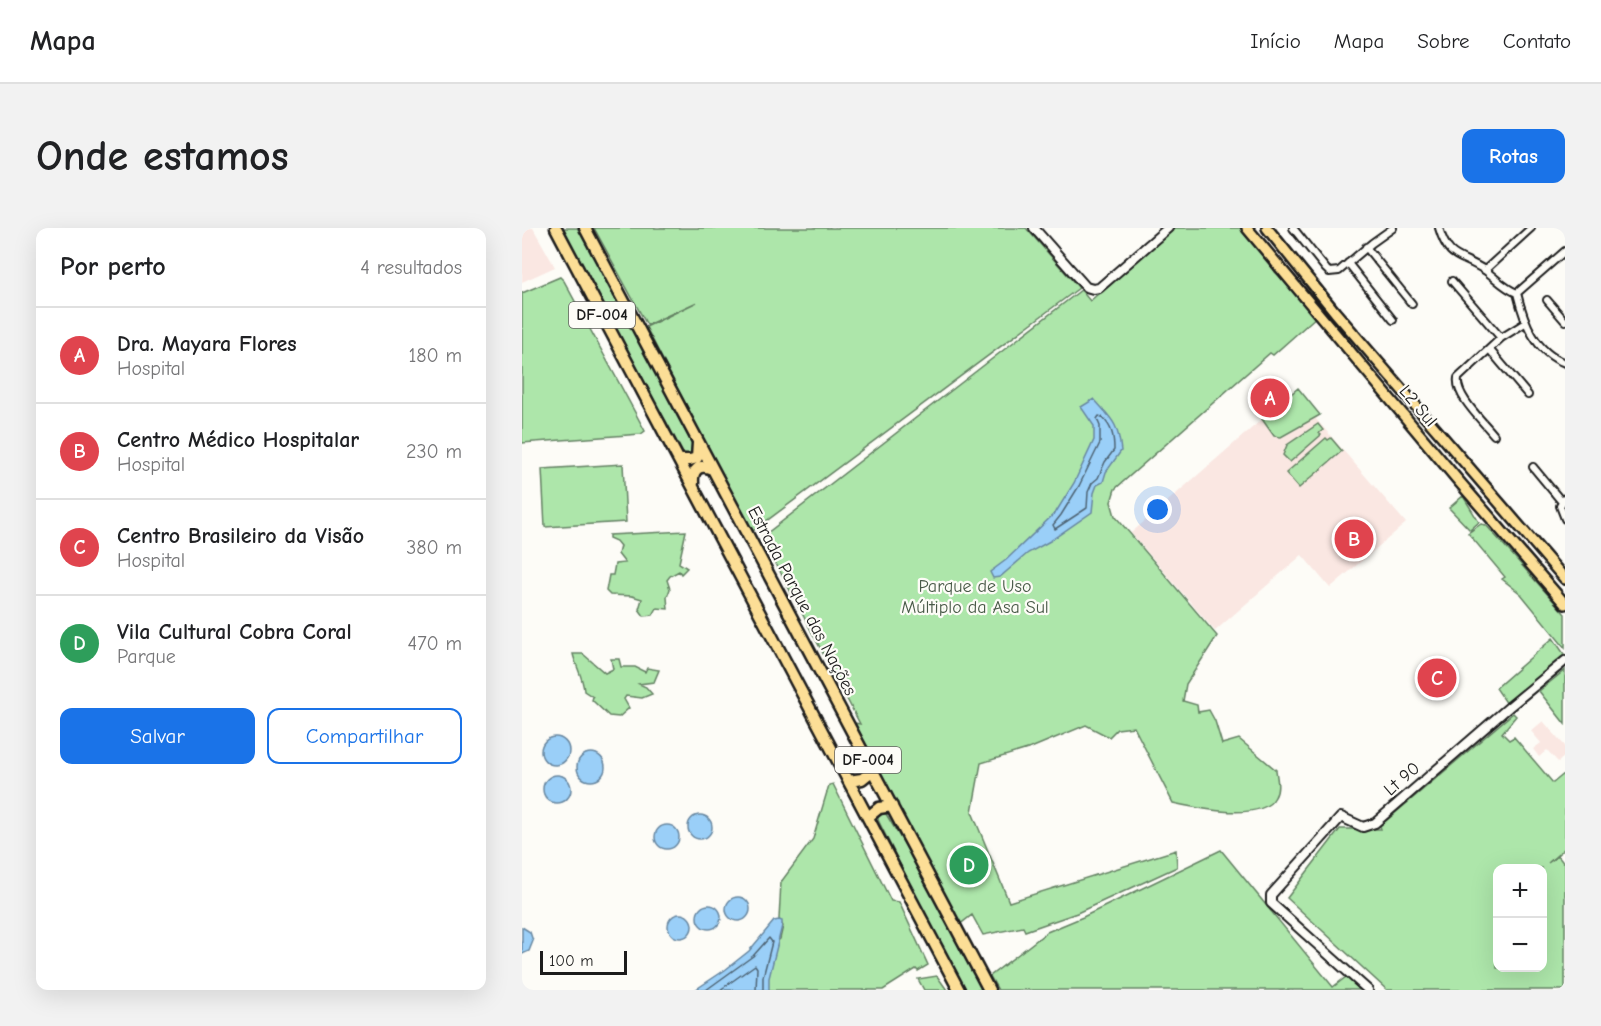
<!DOCTYPE html>
<html lang="pt">
<head>
<meta charset="utf-8">
<style>
  :root { --surface:#fff; --page:#f2f2f2; --text:#202124; --muted:#757577; --line:#e0e0e0; --accent:#1a73e8 }
  body { margin:0; font-family:"Comic Neue",sans-serif; background:var(--page); color:var(--text) }
  .controls { position:absolute; right:18px; bottom:18px; display:grid; overflow:hidden; border-radius:12px; box-shadow:0 6px 24px #0002 }
  .controls button { width:54px; height:54px; display:grid; place-items:center; padding:0; border:0; border-bottom:2px solid var(--line); background:var(--surface); color:var(--text); font:30px sans-serif }
  .scale { position:absolute; left:18px; bottom:15px; width:87px; box-sizing:border-box; padding-left:6px; border:3px solid #1c1c1c; border-top:0; font-size:16px; line-height:21px; white-space:nowrap; color:#1c1c1c; -webkit-text-stroke:4px #fdfcf7; paint-order:stroke }
  .you { position:absolute; left:636px; top:282px; width:21px; height:21px; margin:-15px; border:4px solid #fff; border-radius:50%; background:#1a73e8; box-shadow:0 0 0 9px #1a73e833 }
  .badge { display:grid; place-items:center; width:39px; height:39px; border-radius:50%; background:var(--accent); color:#fff; font-size:20px; font-weight:700 }
  .pin { position:absolute; translate:-50% -50%; border:3px solid #fff; box-shadow:0 2px 6px #0006 }
  .list { margin:0; padding:0; list-style:none }
  h2 { display:flex; justify-content:space-between; align-items:center; height:78px; margin:0; padding:0 24px; font-size:26px }
  h2 small { font-size:20px; font-weight:400; color:var(--muted) }
  .list li { display:grid; grid-template-columns:39px 1fr auto; gap:18px; align-items:center; box-sizing:border-box; height:96px; padding:0 24px; border-top:2px solid var(--line) }
  .list b { display:block; font-size:22px; white-space:nowrap }
  .list p { margin:0; font-size:20px; white-space:nowrap; color:var(--muted) }
  .list em { font-size:20px; font-style:normal; color:var(--muted) }
  .actions { display:flex; gap:12px; padding:18px 24px }
  .actions a { flex:1; padding:14px 0; border:2px solid var(--accent); border-radius:12px; text-align:center; font-size:21px; color:var(--accent) }
  .actions .main { background:var(--accent); color:#fff }
  .map { position:relative; flex:none; width:1043px; height:762px; overflow:hidden; border-radius:12px }
  header { display:flex; align-items:center; gap:36px; box-sizing:border-box; height:84px; padding:0 30px; background:var(--surface); border-bottom:2px solid var(--line) }
  header strong { font-size:28px }
  nav { display:flex; gap:33px; margin-inline-start:auto; font-size:21px }
  .intro { display:flex; align-items:center; justify-content:space-between; box-sizing:border-box; height:144px; padding:0 36px }
  h1 { margin:0; font-size:42px }
  .button { padding:15px 27px; border-radius:12px; background:var(--accent); color:#fff; font-size:21px; font-weight:700 }
  main { display:flex; gap:36px; padding:0 36px }
  aside { flex:1; background:var(--surface); border-radius:12px; box-shadow:0 6px 24px #0002 }
  .map>svg:first-child { display:block }
  .built { fill:#fae7e2 }
  .green { fill:#ade6aa; stroke:#648163; stroke-width:1.5; fill-rule:evenodd }
  .water { fill:#9acff8; stroke:#6887a0; stroke-width:1.5 }
  .lines { fill:none; stroke-linecap:round; stroke-linejoin:round }
  .shore { stroke:#4e6474; stroke-width:1.5 }
  .minor-casing { stroke:#1c1c1c; stroke-width:10 }
  .tertiary-casing { stroke:#1c1c1c; stroke-width:12 }
  .primary-casing { stroke:#1c1c1c; stroke-width:14 }
  .trunk-casing { stroke:#1c1c1c; stroke-width:15 }
  .minor { stroke:#fdfcf7; stroke-width:6 }
  .tertiary { stroke:#fdfcf7; stroke-width:8 }
  .primary { stroke:#fcde96; stroke-width:9 }
  .trunk { stroke:#fcde96; stroke-width:10 }
  .labels { text-anchor:middle; dominant-baseline:central; stroke-width:4.5; stroke-linejoin:round; paint-order:stroke }
  .shield { fill:#fdfcf7; stroke:#605f5e; stroke-width:1.5 }
  .shield-label { font-size:16px; font-weight:bold; fill:#1c1c1c }
  .street-label { font-size:18px; fill:#1c1c1c; stroke:#fdfcf7 }
  .park-label { font-size:18px; fill:#485947; stroke:#fdfcf7 }
</style>
</head>
<body>
<header>
<strong>Mapa</strong>
<nav><a>Início</a><a>Mapa</a><a>Sobre</a><a>Contato</a></nav>
</header>
<div class="intro"><h1>Onde estamos</h1><a class="button">Rotas</a></div>
<main>
<aside>
<h2>Por perto<small>4 resultados</small></h2>
<ul class="list">
<li><span class="badge" style="background:#e0444e">A</span><div><b>Dra. Mayara Flores</b><p>Hospital</p></div><em>180 m</em></li>
<li><span class="badge" style="background:#e0444e">B</span><div><b>Centro Médico Hospitalar</b><p>Hospital</p></div><em>230 m</em></li>
<li><span class="badge" style="background:#e0444e">C</span><div><b>Centro Brasileiro da Visão</b><p>Hospital</p></div><em>380 m</em></li>
<li><span class="badge" style="background:#2e9e5b">D</span><div><b>Vila Cultural Cobra Coral</b><p>Parque</p></div><em>470 m</em></li>
</ul>
<div class="actions"><a class="main">Salvar</a><a>Compartilhar</a></div>
</aside>
<div class="map">
<svg width="1043" height="762" viewBox="0 0 1043 762">
  <rect width="100%" height="100%" fill="#fdfcf7"/>
  <filter id="ink" filterUnits="userSpaceOnUse"><feTurbulence type="fractalNoise" baseFrequency=".0167" numOctaves="2"/><feDisplacementMap in="SourceGraphic" scale="12" xChannelSelector="R" yChannelSelector="G"/><feConvolveMatrix kernelMatrix="1 2 1 2 8 2 1 2 1" color-interpolation-filters="sRGB"/></filter>
  <g filter="url(#ink)">
    <!-- built -->
    <path class="built" d="M 0,0 L 11,0 L 33,39 L 0,54 Z
      M 776,160 L 798,187 L 794,191 L 884,295 L 808,360 L 780,327 L 693,403 L 609,305 Z
      M 1021,493 L 1043,518 L 1043,528 L 1036,534 L 1025,522 L 1017,529 L 1011,521 L 1019,515 L 1009,503 Z"/>
    <!-- green -->
    <path class="green" d="M 40,0 L 59,0 L 172,220 L 169,227 L 161,225 L 144,193 L 126,164 Z
      M 72,0 L 504,0 L 557,60 L 231,303 L 222,289 L 124,99 L 175,74 L 125,97 Z
      M 652,0 L 721,0 L 740,23 L 753,44 L 772,61 L 795,88 L 751,127 L 748,125 L 593,261 L 589,274 L 593,288 L 695,408 L 664,456 L 661,473 L 675,477 L 676,484 L 687,482 L 693,493 L 700,516 L 717,511 L 754,542 C 755,550 758,561 753,569 C 740,595 673,580 651,575 L 612,499 L 595,501 L 587,509 L 564,497 L 509,520 L 459,535 L 450,584 L 487,674 L 654,622 L 655,639 L 555,685 L 503,703 L 501,699 L 461,707 L 450,687 L 437,697 L 333,495 L 338,496 L 240,309 L 559,62 L 568,73 Z
      M 38,49 L 42,53 L 123,203 L 119,206 L 0,215 L 0,65 Z
      M 776,160 L 798,187 L 759,209 L 752,208 L 740,191 Z
      M 796,196 L 801,202 L 797,205 L 799,207 L 768,234 L 761,227 L 765,217 Z
      M 804,210 L 806,212 L 809,210 L 820,223 L 777,260 L 764,245 Z
      M 101,236 L 104,294 L 23,299 L 20,241 Z
      M 941,268 L 957,294 L 948,302 L 927,280 Z
      M 959,296 L 964,297 L 1043,386 L 1043,420 L 999,366 L 980,351 L 983,349 L 946,305 Z
      M 164,303 L 157,335 L 165,340 L 159,346 L 157,343 L 148,348 L 145,352 L 148,361 L 145,369 L 146,381 L 135,380 L 131,387 L 122,388 L 117,381 L 120,371 L 110,368 L 88,367 L 84,363 L 87,347 L 91,347 L 93,336 L 103,335 L 96,326 L 98,318 L 94,313 L 87,310 L 87,307 Z
      M 1031,410 L 1042,426 L 1035,438 L 987,479 L 974,460 Z
      M 61,426 L 83,445 L 91,441 L 89,431 L 97,431 L 99,439 L 113,439 L 123,444 L 125,440 L 137,442 L 132,454 L 117,456 L 124,459 L 130,466 L 120,470 L 104,468 L 102,471 L 107,480 L 97,489 L 87,488 L 70,472 L 71,469 L 62,463 C 61,449 54,439 51,426 Z
      M 1043,442 L 1043,496 L 1017,463 Z
      M 991,485 L 994,488 L 980,505 L 987,512 L 992,509 L 1031,555 L 1043,545 L 1043,620 L 1026,635 L 1036,628 L 1043,637 L 1043,762 L 865,762 L 765,670 L 818,601 L 859,601 L 858,598 ZM 975,640 L 1020,640 L 1020,740 L 975,740 Z
      M 311,556 L 369,673 L 377,674 L 406,737 L 396,743 L 394,741 L 361,762 L 184,762 L 258,711 L 261,698 L 257,691 L 259,654 L 291,611 L 307,557 Z
      M 361,586 L 364,586 L 404,652 L 462,762 L 441,762 L 356,592 L 356,588 Z
      M 699,622 L 811,759 L 824,749 L 838,762 L 476,762 L 468,748 L 525,704 L 561,689 Z
      M 415,748 L 425,762 L 402,762 L 396,751 Z"/>
    <!-- water -->
    <path class="water" d="M 572,171 C 590,192 596,194 599,223 L 584,244 L 581,254 L 575,257 L 572,265 L 570,284 L 528,313 L 506,325 L 478,349 L 471,350 L 468,344 L 484,332 L 534,284 L 552,255 L 572,212 L 572,198 L 559,179 Z
      M19 523a14 14 0 1 1 28 0a14 14 0 1 1-28 0Z
      M55 539a14 14 0 1 1 28 0a14 14 0 1 1-28 0Z
      M21 561a14 14 0 1 1 28 0a14 14 0 1 1-28 0Z
      M166 599a12 12 0 1 1 24 0a12 12 0 1 1-24 0Z
      M133 609a12 12 0 1 1 24 0a12 12 0 1 1-24 0Z
      M204 681a12 12 0 1 1 24 0a12 12 0 1 1-24 0Z
      M175 689a12 12 0 1 1 24 0a12 12 0 1 1-24 0Z
      M146 698a12 12 0 1 1 24 0a12 12 0 1 1-24 0Z
      M 257,692 L 260,693 L 260,698 L 247,750 L 247,762 L 173,762 L 203,742 L 227,723 L 252,693 Z
      M 0,699 L 8,704 L 11,713 L 7,723 L 0,726 Z"/>
    <g class="lines">
      <!-- shore -->
      <path class="shore" d="M 577,188 L 580,189 C 590,199 592,208 592,222 L 583,234 L 576,250 L 570,255 L 566,264 L 565,280 L 533,301 L 531,297 L 539,287 L 557,258 L 578,215 L 578,198 L 575,191 Z
        M 184,762 L 231,728 L 247,710 L 250,714 L 241,749 L 241,762
        M 198,762 L 233,737 L 235,740 L 234,762"/>
      <!-- minor casing -->
      <g class="minor-casing">
        <path id="minor" d="M 771,0 L 804,41 L 807,44 L 817,43 L 850,15 L 871,0
          M 917,0 C 927,34 939,26 964,43 C 975,51 982,60 995,65
          M 844,19 L 890,76
          M 826,35 L 871,92
          M 963,42 L 1009,0
          M 930,53 L 979,110
          M 995,65 C 1002,94 1013,124 1043,135
          M 995,65 L 1043,23
          M 1025,72 L 1043,93
          M 967,121 L 1006,167
          M 972,207 C 961,193 933,168 936,150 L 979,110 L 1003,95
          M 1011,239 L 1040,274
          M 1043,270 L 1038,278 L 1043,291"/>
      </g>
      <!-- tertiary casing -->
      <g class="tertiary-casing">
        <path id="tertiary" d="M 512,0 L 564,59 L 571,61 L 577,60 L 646,0
          M 846,762 L 749,675 L 749,667 L 819,589 L 841,599 L 853,595 L 987,479 L 1043,433"/>
      </g>
      <!-- primary casing -->
      <g class="primary-casing">
        <path id="primary" d="M 725,0 L 934,250 L 1043,376
          M 745,0 L 813,84 L 1043,351"/>
      </g>
      <!-- trunk casing -->
      <g class="trunk-casing">
        <path id="trunk" d="M 34,0 L 437,762
          M 63,0 L 467,762
          M 158,232 L 168,232 L 175,230 L 176,215
          M 171,255 C 170,242 177,235 190,241
          M 327,553 L 340,551 L 351,542
          M 346,589 L 357,580 L 370,578"/>
      </g>
      <!-- minor -->
      <use href="#minor" class="minor"/>
      <!-- tertiary -->
      <use href="#tertiary" class="tertiary"/>
      <!-- primary -->
      <use href="#primary" class="primary"/>
      <!-- trunk -->
      <use href="#trunk" class="trunk"/>
    </g>
  </g>
  <g class="labels">
    <!-- shield labels -->
    <g class="shield">
      <rect x="47" y="74" width="66" height="26" rx="4.5"/>
      <rect x="313" y="519" width="66" height="26" rx="4.5"/>
    </g>
    <g class="shield-label">
      <text x="80" y="87">DF-004</text>
      <text x="346" y="532">DF-004</text>
    </g>
    <!-- street labels -->
    <g class="street-label">
      <text transform="translate(896 178) rotate(50)">L2 Sul</text>
      <text transform="translate(280 373) rotate(62)">Estrada Parque das Nações</text>
      <text transform="translate(880 551) rotate(-41)">Lt 90</text>
    </g>
    <!-- park labels -->
    <g class="park-label">
      <text x="453" y="358">Parque de Uso<tspan x="453" dy="21">Múltiplo da Asa Sul</tspan></text>
    </g>
  </g>
</svg>
<div class="controls">
<button>+</button>
<button>−</button>
</div>
<div class="scale">100 m</div>
<div class="you"></div>
<div class="pin badge" style="left:748px;top:170px;background:#e0444e">A</div>
<div class="pin badge" style="left:832px;top:311px;background:#e0444e">B</div>
<div class="pin badge" style="left:915px;top:450px;background:#e0444e">C</div>
<div class="pin badge" style="left:447px;top:637px;background:#2e9e5b">D</div>
</div>
</main>
</body>
</html>
